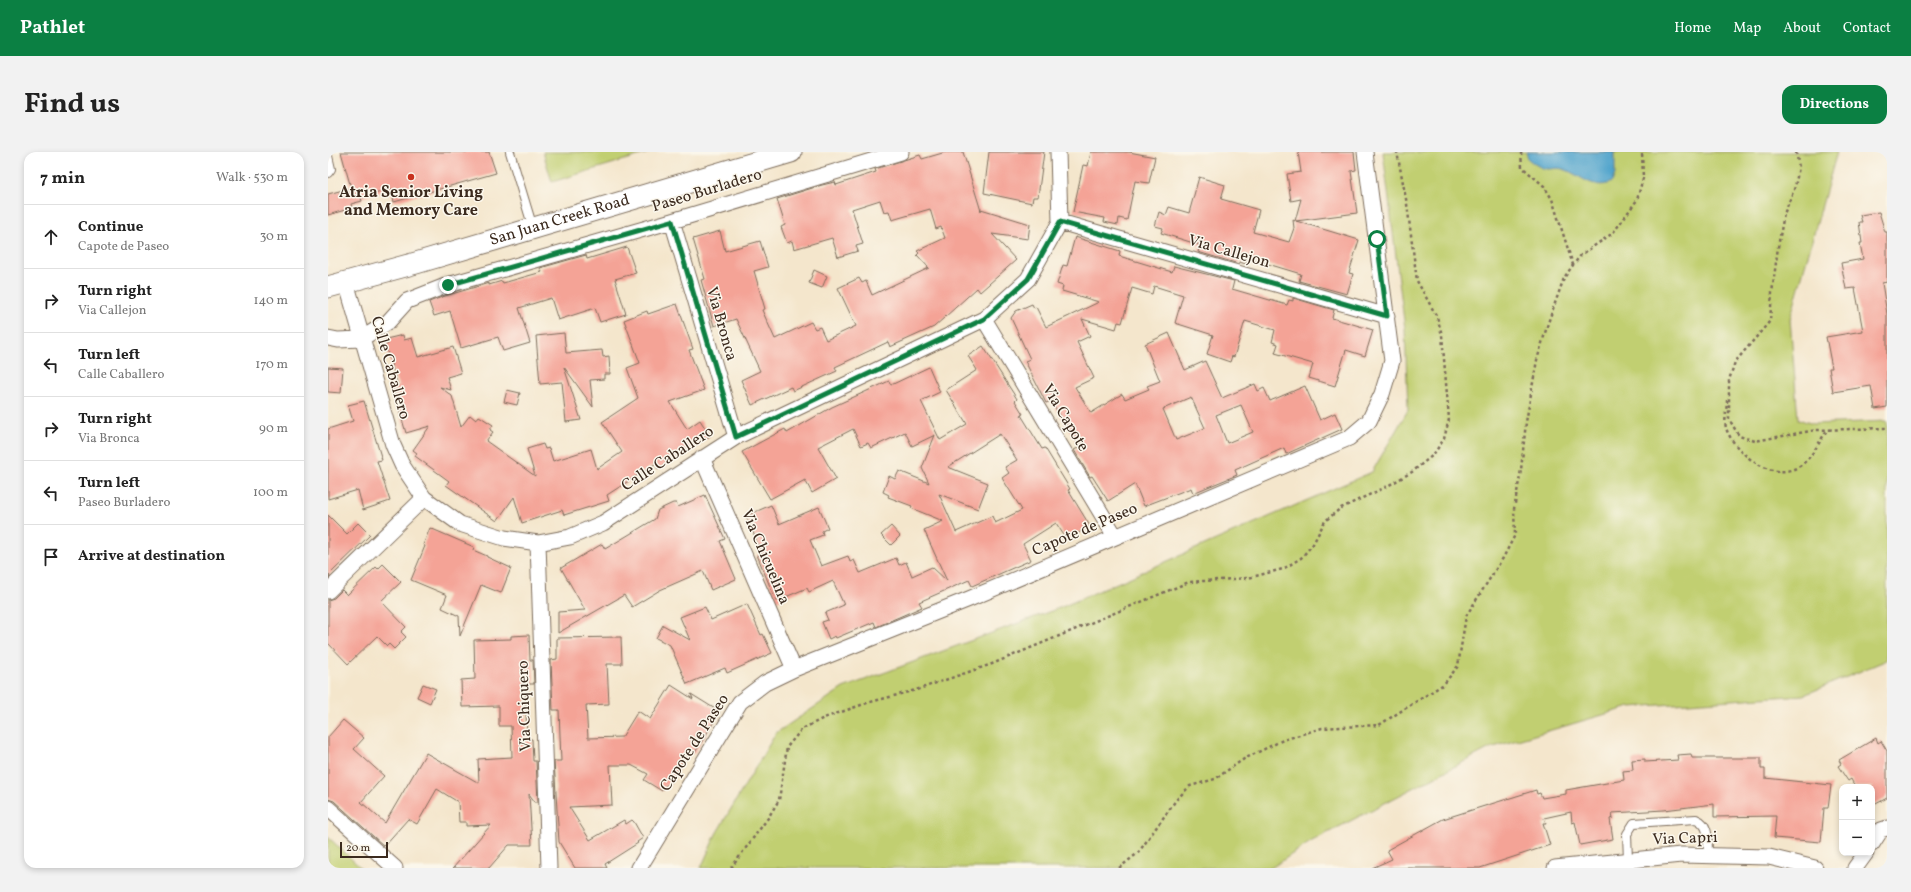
<!DOCTYPE html>
<html lang="en">
<head>
<meta charset="utf-8">
<style>
  :root { --surface:#fff; --page:#f2f2f2; --text:#222; --muted:#767676; --line:#e0e0e0; --accent:#0b8043 }
  body { margin:0; font-family:Vollkorn,serif; background:var(--page); color:var(--text) }
  .controls { position:absolute; right:12px; bottom:12px; display:grid; overflow:hidden; border-radius:8px; box-shadow:0 2px 6px #0003 }
  .controls button { width:36px; height:36px; display:grid; place-items:center; padding:0; border:0; border-bottom:1px solid var(--line); background:var(--surface); color:var(--text); font:20px sans-serif }
  .scale { position:absolute; left:12px; bottom:10px; width:48px; box-sizing:border-box; padding-left:4px; border:2px solid #3b2a1e; border-top:0; font-size:11px; line-height:14px; white-space:nowrap; color:#3b2a1e; -webkit-text-stroke:3px #fbf7ec; paint-order:stroke }
  .stop { position:absolute; width:12px; height:12px; margin:-9px; border:3px solid #0b8043; border-radius:50%; background:#fff }
  .stop.end { background:#0b8043; border-color:#fff; box-shadow:0 1px 4px #0008 }
  .list { margin:0; padding:0; list-style:none }
  h2 { display:flex; justify-content:space-between; align-items:center; height:52px; margin:0; padding:0 16px; font-size:17px }
  h2 small { font-size:13px; font-weight:400; color:var(--muted) }
  .list li { display:grid; grid-template-columns:26px 1fr auto; gap:12px; align-items:center; box-sizing:border-box; height:64px; padding:0 16px; border-top:1px solid var(--line) }
  .list b { display:block; font-size:15px; white-space:nowrap }
  .list p { margin:0; font-size:13px; white-space:nowrap; color:var(--muted) }
  .list em { font-size:13px; font-style:normal; color:var(--muted) }
  .icon { flex:none; width:22px; height:22px; fill:none; stroke:currentColor; stroke-width:2; stroke-linecap:round; stroke-linejoin:round }
  .map { position:relative; flex:none; width:1559px; height:716px; overflow:hidden; border-radius:12px }
  header { display:flex; align-items:center; gap:24px; box-sizing:border-box; height:56px; padding:0 20px; background:var(--accent); color:#fff }
  header strong { font-size:19px }
  nav { display:flex; gap:22px; margin-inline-start:auto; font-size:14px }
  .intro { display:flex; align-items:center; justify-content:space-between; box-sizing:border-box; height:96px; padding:0 24px }
  h1 { margin:0; font-size:28px }
  .button { padding:10px 18px; border-radius:12px; background:var(--accent); color:#fff; font-size:14px; font-weight:700 }
  main { display:flex; gap:24px; padding:0 24px }
  aside { flex:1; background:var(--surface); border-radius:12px; box-shadow:0 2px 6px #0003 }
  .map>svg:first-child { display:block }
  .green { fill:#c1cf71; stroke:#7e7c48 }
  .water { fill:#51a4cc; stroke:#466775 }
  .building { fill:#f4a396; fill-rule:evenodd }
  .lines { fill:none; stroke-linecap:round; stroke-linejoin:round }
  .service-casing { stroke:#7c6c5b; stroke-width:10 }
  .minor-casing { stroke:#7c6c5b; stroke-width:17 }
  .secondary-casing { stroke:#7c6c5b; stroke-width:23 }
  .path { stroke:#7c6c5b; stroke-width:2.5; stroke-dasharray:3 3; stroke-linecap:butt }
  .service { stroke:#fff; stroke-width:8 }
  .minor { stroke:#fff; stroke-width:15 }
  .secondary { stroke:#fff; stroke-width:21 }
  .route { stroke:#0b8043; stroke-width:5 }
  .poi-dot { fill:#c8321e; stroke:#fbf7ec; stroke-width:1.5 }
  .labels { text-anchor:middle; dominant-baseline:central; stroke-width:3; stroke-linejoin:round; paint-order:stroke }
  .street-label { font-size:16px; fill:#3b2a1e; stroke:#fbf7ec }
  .poi-label { font-size:16px; font-weight:bold; fill:#3b2a1e; stroke:#fbf7ec }
</style>
</head>
<body>
<header>
<strong>Pathlet</strong>
<nav><a>Home</a><a>Map</a><a>About</a><a>Contact</a></nav>
</header>
<div class="intro"><h1>Find us</h1><a class="button">Directions</a></div>
<main>
<aside>
<h2>7 min<small>Walk · 530 m</small></h2>
<ul class="list">
<li><svg class="icon" aria-label="ahead" viewBox="0 0 24 24"><path d="M12 20V5M6 11l6-6 6 6"/></svg><div><b>Continue</b><p>Capote de Paseo</p></div><em>30 m</em></li>
<li><svg class="icon" aria-label="right" viewBox="0 0 24 24"><path d="M7 20v-9h11M14 6l5 5-5 5"/></svg><div><b>Turn right</b><p>Via Callejon</p></div><em>140 m</em></li>
<li><svg class="icon" aria-label="left" viewBox="0 0 24 24"><path d="M17 20v-9H6M10 6l-5 5 5 5"/></svg><div><b>Turn left</b><p>Calle Caballero</p></div><em>170 m</em></li>
<li><svg class="icon" aria-label="right" viewBox="0 0 24 24"><path d="M7 20v-9h11M14 6l5 5-5 5"/></svg><div><b>Turn right</b><p>Via Bronca</p></div><em>90 m</em></li>
<li><svg class="icon" aria-label="left" viewBox="0 0 24 24"><path d="M17 20v-9H6M10 6l-5 5 5 5"/></svg><div><b>Turn left</b><p>Paseo Burladero</p></div><em>100 m</em></li>
<li><svg class="icon" aria-label="arrive" viewBox="0 0 24 24"><path d="M6 21V4h12l-3 4 3 4H6"/></svg><div><b>Arrive at destination</b></div></li>
</ul>
</aside>
<div class="map">
<svg width="1559" height="716" viewBox="0 0 1559 716">
  <rect width="100%" height="100%" fill="#fbf7ec"/>
  <filter id="ink" filterUnits="userSpaceOnUse"><feTurbulence type="fractalNoise" baseFrequency=".025" numOctaves="2"/><feDisplacementMap in="SourceGraphic" scale="8" xChannelSelector="R" yChannelSelector="G"/><feConvolveMatrix kernelMatrix="1 2 1 2 8 2 1 2 1" color-interpolation-filters="sRGB"/></filter>
  <filter id="wash" filterUnits="userSpaceOnUse"><feTurbulence type="fractalNoise" baseFrequency=".012" numOctaves="4" result="noise"/><feDisplacementMap in="SourceGraphic" scale="16" xChannelSelector="R" yChannelSelector="G"/><feGaussianBlur stdDeviation="0.9" result="paint"/><feColorMatrix in="noise" values="0 0 0 0 0 0 0 0 0 0 0 0 0 0 0 0 0 1.4 0 .05"/><feComposite in="paint" operator="in"/></filter>
  <g filter="url(#wash)">
    <rect width="100%" height="100%" fill="#f4e6cc"/>
    <!-- green -->
    <path class="green" d="M 215,0 L 323,0 L 224,30 Z
      M 1055,0 L 1509,0 L 1462,167 L 1470,267 L 1485,272 L 1559,269 L 1559,508 L 1476,543 L 1302,555 L 1162,596 L 984,689 L 943,716 L 373,716 L 388,682 L 448,581 L 515,536 L 734,455 L 1044,320 L 1080,258 L 1077,177 Z
      M 0,685 L 33,716 L 0,716 Z"/>
    <!-- water -->
    <path class="water" d="M 1198,0 L 1287,0 L 1287,22 L 1284,30 C 1267,39 1253,24 1238,18 C 1229,15 1227,17 1220,17 C 1213,17 1205,11 1200,7 Z"/>
    <g id="blocks">
      <!-- building -->
      <path class="building" d="M 13,0 L 161,0 L 168,21 L 66,50 L 63,37 L 33,46 L 34,49 L 23,52 L 24,56 L 0,63 L 0,42 L 23,36 Z
        M 618,0 L 635,0 L 653,59 L 653,57 L 702,72 L 700,87 L 664,82 L 688,108 L 652,140 L 649,136 L 606,175 L 562,195 L 560,190 L 507,215 L 509,219 L 465,239 L 463,235 L 424,253 L 413,228 L 432,219 L 408,167 L 386,174 L 373,128 L 377,127 L 365,87 L 392,79 L 397,99 L 432,89 L 440,115 L 426,119 L 437,157 L 434,158 L 447,187 L 483,170 L 487,177 L 492,175 L 498,188 L 528,174 L 510,136 L 531,126 L 534,131 L 538,129 L 544,143 L 601,116 L 589,103 L 591,101 L 589,99 L 617,86 L 613,75 L 608,77 L 602,57 L 564,68 L 561,59 L 556,60 L 552,48 L 524,57 L 535,92 L 528,94 L 530,99 L 510,105 L 504,86 L 466,97 L 464,89 L 459,91 L 453,75 L 457,73 L 449,47 L 494,33 L 507,30 L 508,33 L 548,20 L 547,17 L 592,3 L 594,7 Z
        M 661,0 L 716,0 L 710,45 L 705,45 L 704,51 L 656,41 Z
        M 763,0 L 801,0 L 827,5 L 821,31 L 807,29 L 799,68 L 791,66 L 790,73 L 776,70 L 777,66 L 745,60 L 755,13 L 760,14 Z
        M 970,0 L 1026,0 L 1028,18 L 1023,19 L 1029,61 L 968,69 L 1031,88 L 1021,121 L 1025,122 L 1019,142 L 971,129 L 973,122 L 920,106 L 918,112 L 911,110 L 911,112 L 870,100 L 872,93 L 833,81 L 835,76 L 827,74 L 831,60 L 838,63 L 841,55 L 861,61 L 871,25 L 897,33 L 893,47 L 931,58 L 925,80 L 961,90 L 966,76 L 965,68 L 967,69 L 973,47 L 963,49 L 959,22 L 973,20 Z
        M 1551,60 L 1557,80 L 1559,80 L 1559,130 L 1554,131 L 1559,162 L 1559,255 L 1547,257 L 1543,234 L 1505,240 L 1501,216 L 1504,216 L 1498,185 L 1535,179 L 1527,136 L 1518,137 L 1513,111 L 1535,107 L 1532,91 L 1534,91 L 1531,70 L 1534,70 L 1532,63 Z
        M 747,85 L 792,99 L 791,104 L 844,120 L 846,114 L 906,129 L 904,137 L 959,153 L 961,148 L 965,149 L 965,146 L 1006,158 L 1004,166 L 1045,178 L 1037,204 L 1018,198 L 1007,234 L 981,226 L 985,212 L 947,201 L 950,192 L 944,190 L 947,178 L 917,169 L 906,205 L 904,204 L 902,210 L 879,202 L 885,183 L 847,171 L 855,143 L 826,134 L 824,142 L 804,136 L 794,171 L 790,170 L 788,177 L 754,167 L 762,184 L 749,190 L 766,226 L 747,235 L 763,261 L 794,242 L 797,247 L 821,237 L 819,234 L 832,229 L 817,192 L 841,181 L 857,218 L 877,209 L 894,246 L 927,232 L 930,239 L 936,236 L 942,249 L 977,234 L 992,268 L 1007,261 L 1014,277 L 958,302 L 956,296 L 907,318 L 909,323 L 865,341 L 863,336 L 816,354 L 807,332 L 780,349 L 764,324 L 762,325 L 746,298 L 752,295 L 723,249 L 718,251 L 697,209 L 702,207 L 683,166 L 688,159 L 704,152 L 706,156 L 708,155 L 718,175 L 771,150 L 734,139 L 735,134 L 729,132 L 735,113 L 739,114 ZM 863,245 L 877,276 L 848,288 L 835,257 ZM 913,253 L 925,280 L 899,291 L 888,263 Z
        M 299,95 L 308,121 L 287,127 L 298,162 L 272,170 L 267,156 L 230,168 L 223,146 L 191,156 L 202,191 L 175,199 L 170,185 L 133,196 L 122,159 L 106,164 L 101,150 L 114,145 L 161,131 L 161,133 L 174,129 L 175,131 L 214,120 L 212,116 L 258,103 L 259,107 Z
        M 486,118 L 499,124 L 494,136 L 481,131 Z
        M 349,152 L 365,197 L 361,198 L 376,238 L 342,250 L 359,277 L 372,268 L 382,284 L 330,317 L 327,312 L 279,343 L 281,349 L 236,363 L 234,358 L 194,371 L 186,345 L 169,369 L 118,333 L 121,329 L 87,304 L 89,301 L 85,298 L 102,274 L 78,281 L 65,236 L 70,234 L 57,193 L 60,192 L 58,187 L 75,183 L 76,188 L 84,186 L 90,205 L 125,195 L 133,221 L 119,225 L 123,238 L 112,235 L 124,244 L 133,275 L 142,263 L 148,268 L 151,264 L 165,273 L 162,278 L 165,280 L 158,289 L 207,324 L 199,297 L 215,292 L 217,297 L 221,296 L 225,309 L 263,297 L 269,317 L 294,300 L 274,270 L 310,246 L 299,216 L 312,211 L 296,168 L 319,159 L 320,162 Z
        M 236,181 L 238,201 L 274,198 L 275,205 L 281,204 L 282,222 L 276,222 L 276,227 L 262,228 L 265,255 L 236,215 L 253,268 L 238,270 L 234,230 L 212,232 L 208,184 Z
        M 655,194 L 689,247 L 687,249 L 695,262 L 693,263 L 714,297 L 717,296 L 742,337 L 740,338 L 762,374 L 739,388 L 728,371 L 695,392 L 703,408 L 644,434 L 641,428 L 591,450 L 594,455 L 548,475 L 546,470 L 508,486 L 507,484 L 501,487 L 494,470 L 500,468 L 497,461 L 516,453 L 505,429 L 481,440 L 479,436 L 448,449 L 429,403 L 434,401 L 418,364 L 443,353 L 451,372 L 491,355 L 500,376 L 494,379 L 495,383 L 482,388 L 493,414 L 520,404 L 522,410 L 526,408 L 532,421 L 568,406 L 571,413 L 578,410 L 584,424 L 604,415 L 619,429 L 596,378 L 615,369 L 583,356 L 584,354 L 560,345 L 561,343 L 555,340 L 561,324 L 567,327 L 571,319 L 601,331 L 594,316 L 607,283 L 584,294 L 577,280 L 543,296 L 540,291 L 533,294 L 525,277 L 490,295 L 508,327 L 484,341 L 477,328 L 442,347 L 414,300 L 457,277 L 459,281 L 504,255 L 561,229 L 563,233 L 601,215 L 612,240 L 593,249 L 612,288 L 639,272 L 618,238 L 649,218 L 640,204 ZM 672,282 L 689,308 L 677,315 L 681,321 L 674,326 L 694,358 L 667,371 L 664,364 L 628,380 L 611,342 L 650,357 L 660,331 L 620,315 Z
        M 0,215 L 15,216 L 13,241 L 0,240 Z
        M 179,238 L 192,241 L 189,253 L 176,250 Z
        M 36,249 L 54,308 L 49,309 L 62,349 L 35,358 L 30,338 L 0,347 L 0,277 L 25,269 L 20,253 Z
        M 377,343 L 397,387 L 392,389 L 408,427 L 383,438 L 375,419 L 332,438 L 304,455 L 296,443 L 230,481 L 230,460 L 257,458 L 233,416 L 274,392 L 277,397 L 327,367 L 330,358 L 345,351 L 348,351 L 350,355 Z
        M 0,363 L 19,382 L 30,371 L 42,383 L 1,423 L 2,425 L 0,426 Z
        M 563,374 L 572,384 L 563,393 L 553,383 Z
        M 102,376 L 146,395 L 145,398 L 159,404 L 159,405 L 183,416 L 173,441 L 153,433 L 132,484 L 131,464 L 114,456 L 119,443 L 83,428 L 97,394 L 95,393 Z
        M 55,412 L 73,430 L 53,449 L 78,475 L 73,480 L 78,485 L 66,497 L 61,492 L 59,494 L 49,484 L 20,512 L 0,491 L 0,448 L 6,446 L 14,438 L 19,443 L 48,415 L 50,417 Z
        M 419,452 L 433,483 L 435,482 L 444,501 L 399,521 L 397,516 L 359,532 L 342,493 L 328,486 L 335,473 L 362,488 L 352,465 L 377,455 L 383,468 Z
        M 201,483 L 202,508 L 205,508 L 206,532 L 197,532 L 199,587 L 204,587 L 205,609 L 208,609 L 210,650 L 207,650 L 201,642 L 204,693 L 181,693 L 161,716 L 125,716 L 163,673 L 138,674 L 138,670 L 131,670 L 130,650 L 109,637 L 89,672 L 80,667 L 56,694 L 6,649 L 0,647 L 0,585 L 15,568 L 36,586 L 26,597 L 56,624 L 33,650 L 57,671 L 98,601 L 151,631 L 150,607 L 184,605 L 183,574 L 171,574 L 171,554 L 134,555 L 133,528 L 147,527 L 146,488 L 183,487 L 183,484 Z
        M 293,485 L 294,512 L 279,512 L 281,552 L 258,553 L 260,586 L 294,585 L 310,559 L 322,567 L 343,533 L 365,547 L 363,542 L 392,560 L 366,602 L 361,599 L 340,634 L 338,633 L 334,639 L 316,628 L 320,622 L 303,613 L 282,613 L 284,653 L 241,655 L 262,688 L 296,668 L 298,672 L 304,668 L 306,670 L 315,686 L 309,690 L 310,691 L 277,712 L 279,716 L 247,716 L 231,690 L 226,609 L 233,609 L 231,558 L 225,558 L 223,508 L 229,507 L 229,486 Z
        M 95,532 L 108,537 L 102,551 L 89,545 Z
        M 1548,586 L 1550,591 L 1553,589 L 1559,599 L 1559,646 L 1544,654 L 1544,635 L 1527,635 L 1523,627 L 1520,629 L 1510,614 L 1513,612 L 1511,608 Z
        M 1363,602 L 1364,606 L 1433,606 L 1433,617 L 1437,617 L 1437,626 L 1503,633 L 1500,656 L 1496,656 L 1493,690 L 1446,686 L 1448,664 L 1386,665 L 1386,652 L 1336,658 L 1284,661 L 1285,666 L 1282,667 L 1285,687 L 1252,693 L 1247,670 L 1244,671 L 1243,660 L 1216,666 L 1218,671 L 1215,671 L 1222,693 L 1152,716 L 1044,716 L 1064,707 L 1059,698 L 1115,667 L 1208,638 L 1209,642 L 1212,641 L 1214,646 L 1238,642 L 1238,638 L 1296,628 L 1295,619 L 1305,618 L 1304,608 L 1317,607 L 1317,610 L 1350,608 L 1349,603 Z"/>
    </g>
  </g>
  <g filter="url(#ink)">
    <use href="#blocks" fill-opacity="0" stroke="#7c6c5b" stroke-width="1"/>
    <g class="lines">
      <!-- service casing -->
      <g class="service-casing">
        <path id="service" d="M 182,0 L 205,76
          M 0,4 L 3,17 L 0,21
          M 1300,708 L 1299,682 L 1306,671 L 1368,667 C 1383,673 1379,689 1380,704"/>
      </g>
      <!-- minor casing -->
      <g class="minor-casing">
        <path id="minor" d="M 344,69 L 408,285
          M 732,70 L 1059,164
          M 18,130 L 65,293 L 74,313 L 96,346 L 132,372 L 176,386 L 210,391 L 242,385 L 275,371 L 408,285 L 656,167 L 700,127 L 732,70 L 730,0
          M 656,167 L 787,384
          M 0,186 L 10,188 L 33,187 L 60,170 L 79,149 L 120,133 L 344,69 L 573,0
          M 374,306 L 466,517
          M 210,391 L 221,716
          M 0,439 L 96,346
          M 0,656 L 67,716
          M 1544,692 L 1553,678 L 1559,676
          M 311,716 L 412,550 L 437,531 L 466,517 L 641,447 L 1021,286 L 1041,269 L 1054,242 L 1064,209 L 1037,0
          M 1227,716 L 1353,703 L 1441,705 L 1487,716
          M 1527,716 L 1538,701"/>
      </g>
      <!-- secondary casing -->
      <g class="secondary-casing">
        <g id="secondary">
          <path id="s1" d="M 0,135 L 88,111 L 463,0"/>
        </g>
      </g>
      <!-- path -->
      <path class="path" d="M 1193,0 L 1194,15 L 1216,34 L 1224,47 L 1245,113
        M 1468,0 L 1471,15 L 1467,35 L 1456,62 L 1450,95 L 1444,141 L 1442,169 L 1407,210 L 1401,228 L 1401,267 L 1411,284 L 1427,289 L 1488,278 L 1559,276
        M 1399,248 C 1399,256 1396,268 1398,276 C 1406,300 1442,329 1468,316 C 1482,310 1491,290 1499,278
        M 403,716 L 440,666 L 451,648 L 459,595 L 474,577 L 496,566 L 539,551 L 588,538 L 664,512 L 861,430 L 920,426 L 955,417 L 973,406 L 985,392 L 997,369 L 1013,356 L 1056,336 L 1084,320 L 1105,303 L 1116,287 L 1121,267 L 1114,183 L 1109,165 L 1089,129 L 1079,52 L 1069,0
        M 791,716 L 810,701 L 848,648 L 862,634 L 887,627 L 916,607 L 955,588 L 994,576 L 1051,573 L 1116,532 L 1130,514 L 1138,464 L 1175,406 L 1187,383 L 1186,357 L 1193,318 L 1198,270 L 1209,208 L 1220,171 L 1236,126 L 1245,113 L 1253,103 L 1285,81 L 1309,48 L 1315,26 L 1314,0"/>
      <!-- service -->
      <use href="#service" class="service"/>
      <!-- minor -->
      <use href="#minor" class="minor"/>
      <!-- secondary -->
      <use href="#secondary" class="secondary"/>
    </g>
  </g>
  <g class="lines" filter="url(#ink)">
    <!-- route -->
    <path class="route" d="M 120,133 L 344,69 L 408,285 L 656,167 L 700,127 L 732,70 L 1059,164 L 1049,87"/>
  </g>
  <!-- markers -->
  <circle class="poi-dot" cx="83" cy="25" r="4"/>
  <g class="labels">
    <!-- street labels -->
    <g class="street-label">
      <text transform="translate(379 39) rotate(-17)">Paseo Burladero</text>
      <text stroke="none"><textPath href="#s1" startOffset="241">San Juan Creek Road</textPath></text>
      <text transform="translate(901 100) rotate(16)">Via Callejon</text>
      <text transform="translate(393 172) rotate(74)">Via Bronca</text>
      <text transform="translate(62 216) rotate(74)">Calle Caballero</text>
      <text transform="translate(737 266) rotate(59)">Via Capote</text>
      <text transform="translate(340 307) rotate(-33)">Calle Caballero</text>
      <text transform="translate(757 378) rotate(-23)">Capote de Paseo</text>
      <text transform="translate(437 405) rotate(67)">Via Chicuelina</text>
      <text transform="translate(197 554) rotate(-92)">Via Chiquero</text>
      <text transform="translate(367 591) rotate(-57)">Capote de Paseo</text>
      <text transform="translate(1357 687) rotate(-2)">Via Capri</text>
    </g>
    <!-- poi labels -->
    <g class="poi-label">
      <text x="83" y="41">Atria Senior Living<tspan x="83" dy="18">and Memory Care</tspan></text>
    </g>
  </g>
</svg>
<div class="controls">
<button>+</button>
<button>−</button>
</div>
<div class="scale">20 m</div>
<div class="stop" style="left:1049px;top:87px"></div>
<div class="stop end" style="left:120px;top:133px"></div>
</div>
</main>
</body>
</html>
